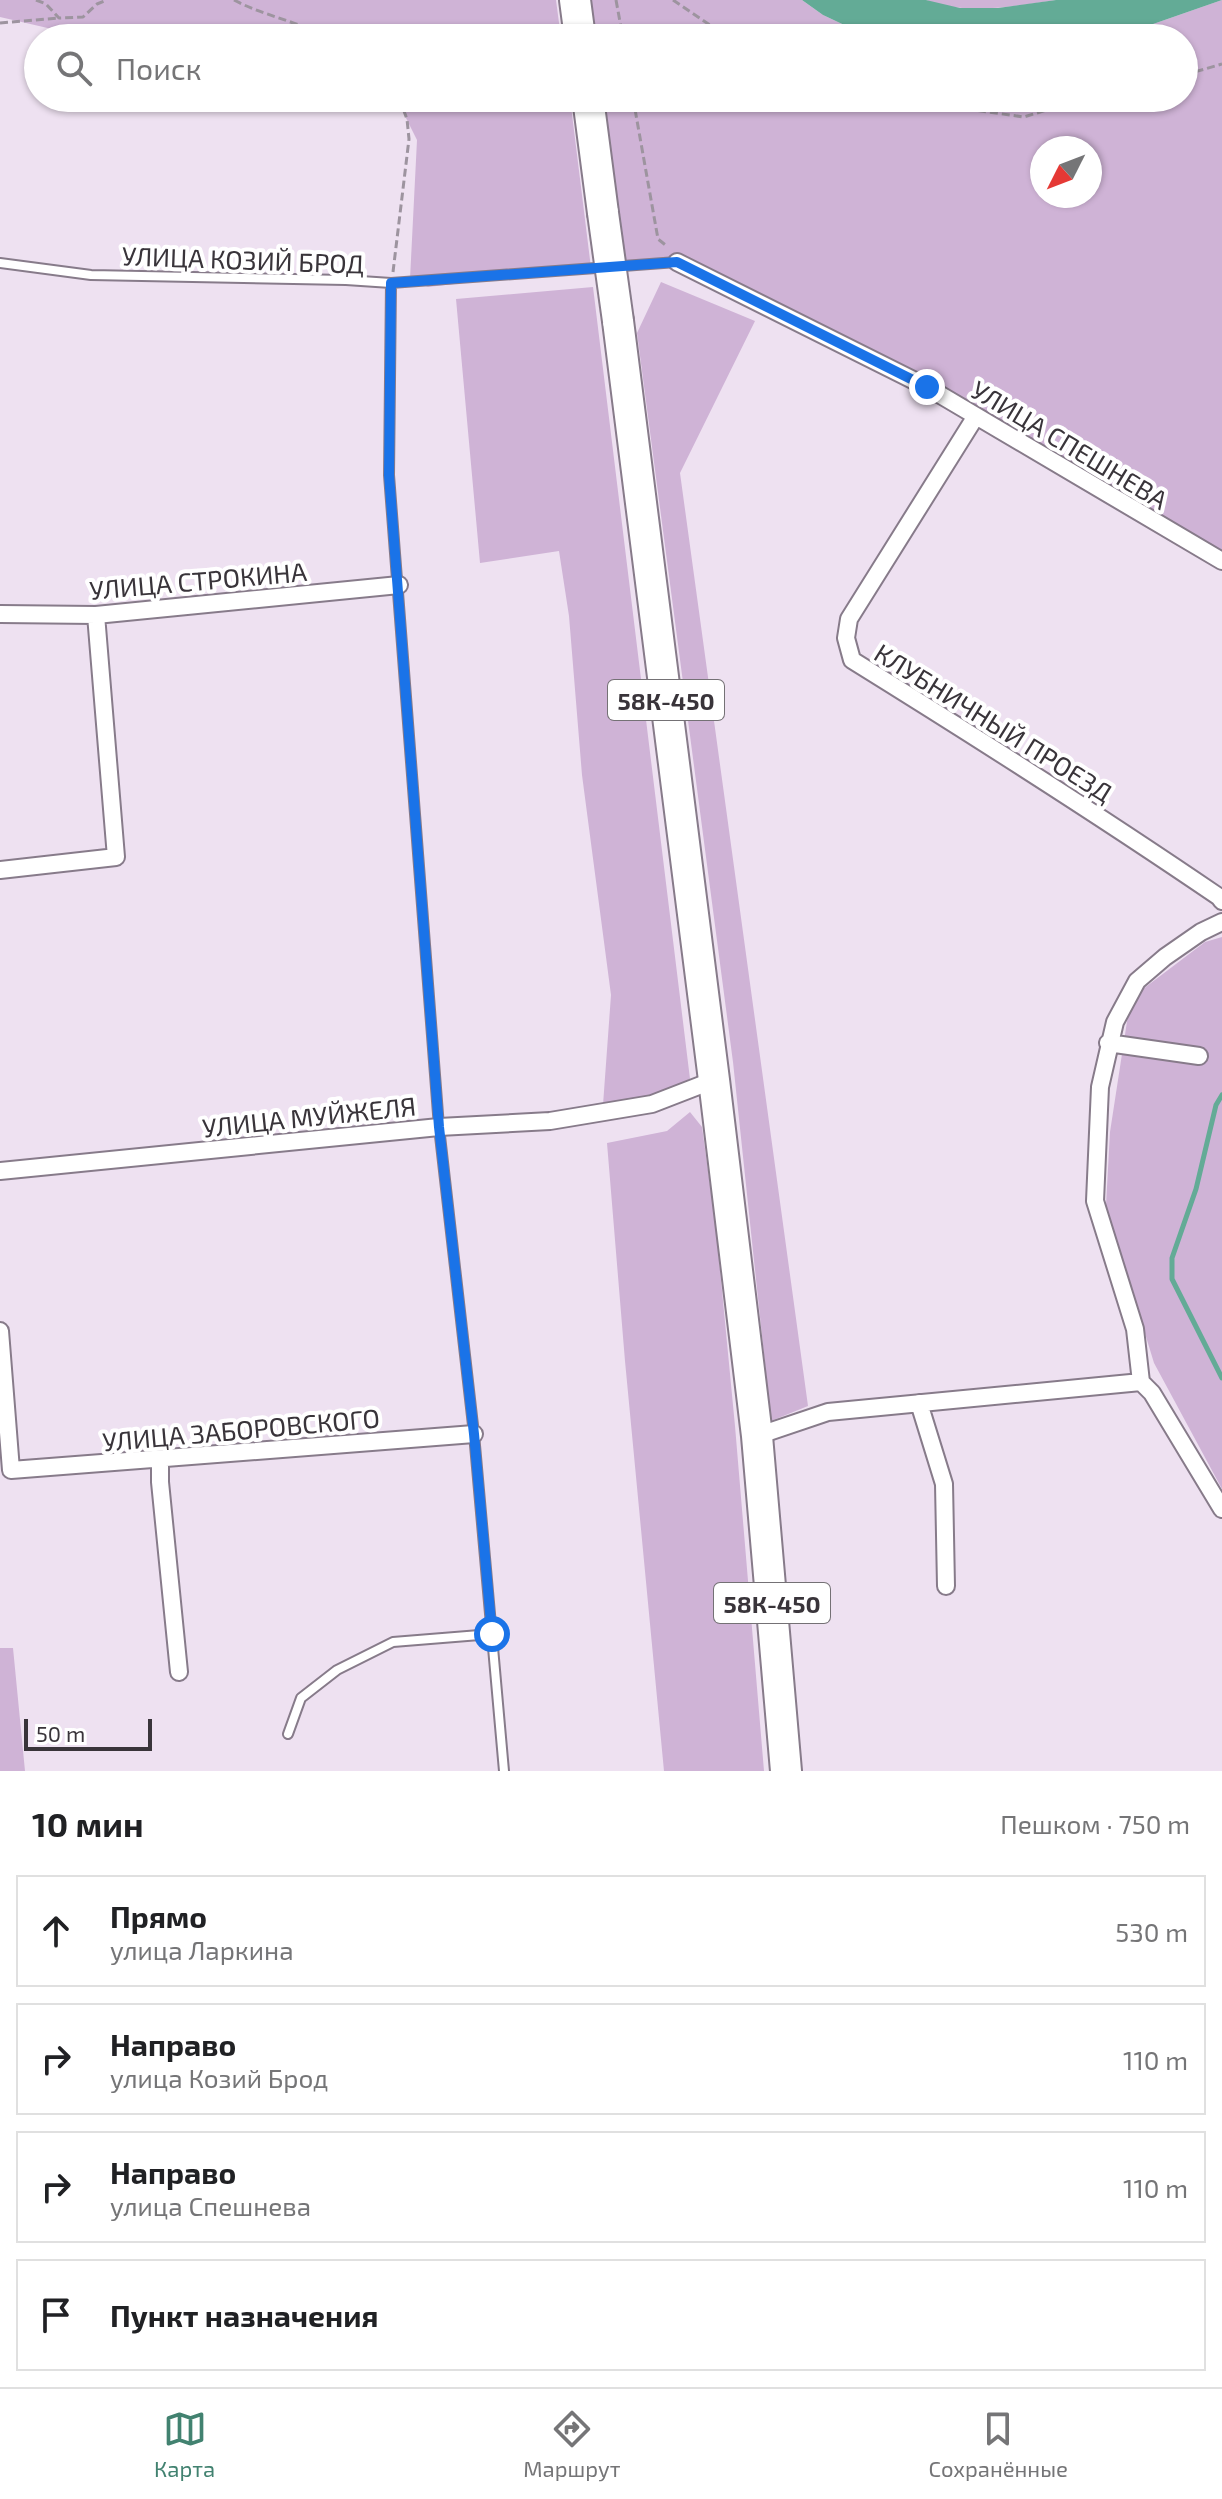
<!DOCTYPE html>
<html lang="ru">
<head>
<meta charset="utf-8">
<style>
  :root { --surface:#fff; --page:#f6f6f6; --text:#202124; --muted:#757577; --line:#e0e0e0; --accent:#428270 }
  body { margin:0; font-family:"Exo 2",sans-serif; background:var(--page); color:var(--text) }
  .compass { position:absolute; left:1030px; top:136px; width:72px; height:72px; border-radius:50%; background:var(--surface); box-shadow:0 2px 6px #0004; rotate:228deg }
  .scale { position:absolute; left:24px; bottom:20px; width:128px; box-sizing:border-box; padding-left:8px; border:4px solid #39343a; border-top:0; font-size:22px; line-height:28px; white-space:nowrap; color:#39343a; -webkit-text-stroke:6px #fff; paint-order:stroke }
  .stop { position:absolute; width:24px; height:24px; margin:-18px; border:6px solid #1a73e8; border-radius:50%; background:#fff }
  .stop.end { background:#1a73e8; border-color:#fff; box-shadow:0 2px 8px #0008 }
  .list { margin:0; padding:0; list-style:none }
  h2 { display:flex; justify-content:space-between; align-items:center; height:104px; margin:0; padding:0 32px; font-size:34px }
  h2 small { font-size:26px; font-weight:400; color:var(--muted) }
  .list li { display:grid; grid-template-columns:52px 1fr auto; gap:24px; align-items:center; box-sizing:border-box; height:112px; margin:0 16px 16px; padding:0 16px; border:2px solid var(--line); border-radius:0px }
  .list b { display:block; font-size:30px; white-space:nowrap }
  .list p { margin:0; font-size:26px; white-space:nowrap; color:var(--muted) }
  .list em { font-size:26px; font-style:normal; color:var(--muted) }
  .icon { flex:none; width:44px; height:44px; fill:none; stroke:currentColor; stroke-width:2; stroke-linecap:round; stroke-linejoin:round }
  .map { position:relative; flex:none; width:1222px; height:1771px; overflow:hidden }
  .search { position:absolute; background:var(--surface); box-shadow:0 2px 6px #0004; left:24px; right:24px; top:24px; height:88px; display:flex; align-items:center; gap:20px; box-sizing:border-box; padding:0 28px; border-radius:44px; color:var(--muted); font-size:30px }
  .sheet { height:616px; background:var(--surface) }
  nav { display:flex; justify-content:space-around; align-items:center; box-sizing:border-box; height:112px; border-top:2px solid var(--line); background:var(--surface); font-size:22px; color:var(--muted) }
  nav a { display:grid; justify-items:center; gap:4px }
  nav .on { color:var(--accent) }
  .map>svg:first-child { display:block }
  .green { fill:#cfb3d6; fill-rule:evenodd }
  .water { fill:#63ab96 }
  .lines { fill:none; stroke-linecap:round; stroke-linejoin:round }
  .stream { stroke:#63ab96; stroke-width:5 }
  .lane-casing { stroke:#877b8a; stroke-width:12 }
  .street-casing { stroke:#877b8a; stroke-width:20 }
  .highway-casing { stroke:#877b8a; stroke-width:34 }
  .path { stroke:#9d949f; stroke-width:3; stroke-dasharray:8 4; stroke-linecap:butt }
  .lane { stroke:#fff; stroke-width:8 }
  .street { stroke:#fff; stroke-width:16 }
  .highway { stroke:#fff; stroke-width:30 }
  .highway-bridge-casing { stroke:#877b8a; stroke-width:34; stroke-linecap:butt }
  .highway-bridge { stroke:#fff; stroke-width:30 }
  .route { stroke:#1a73e8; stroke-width:10 }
  .labels { text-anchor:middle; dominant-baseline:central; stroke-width:8; stroke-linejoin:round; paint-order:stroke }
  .shield { fill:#fff; stroke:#747175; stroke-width:2 }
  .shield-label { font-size:24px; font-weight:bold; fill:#39343a }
  .street-label { font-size:26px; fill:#39343a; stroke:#fff }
</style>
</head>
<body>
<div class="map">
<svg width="1222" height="1771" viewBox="0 0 1222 1771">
  <rect width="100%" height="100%" fill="#eee1f1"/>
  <!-- green -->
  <path class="green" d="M 0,0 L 556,0 L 561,38 L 278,38 L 241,25 L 52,29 L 0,17 Z
    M 589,0 L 802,0 L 823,15 L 872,38 L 594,38 Z
    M 926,0 L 1056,0 C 1014,6 967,16 926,0 Z
    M 1222,0 L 1222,553 L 974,414 L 674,269 L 651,264 L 626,266 L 621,249 L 602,98 L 1184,98 L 1184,38 L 1113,38 ZM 1042,148 L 1090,148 L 1090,196 L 1042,196 Z
    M 393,98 L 570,98 L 591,268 L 428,287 L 410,279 L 417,140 L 401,108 Z
    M 661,282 L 755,321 L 680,473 L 808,1406 L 771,1421 L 733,1062 L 637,333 Z
    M 593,287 L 690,1079 L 652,1098 L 603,1105 L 611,995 L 582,775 L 569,616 L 559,551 L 480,563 L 456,299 Z
    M 1222,937 L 1222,1489 L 1154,1363 L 1106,1205 L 1110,1132 L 1128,1015 L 1139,992 L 1205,942 Z
    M 690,1112 L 702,1127 L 716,1228 L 735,1426 L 764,1771 L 664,1771 L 625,1361 L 607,1143 L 667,1131 Z
    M 0,1648 L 13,1648 L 25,1771 L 0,1771 Z"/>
  <!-- water -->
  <path class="water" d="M 802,0 L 926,0 L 960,8 L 998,8 L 1056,0 L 1222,0 L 1113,38 L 872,38 L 823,15 Z"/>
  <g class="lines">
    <!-- stream -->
    <path class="stream" d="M 1222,1095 L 1216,1105 L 1196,1189 L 1172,1258 L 1172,1279 L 1222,1378"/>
    <!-- lane casing -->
    <g class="lane-casing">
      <path id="lane" d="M 0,263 L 91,275 L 346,280 L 391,283 L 677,262
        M 391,283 L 389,475 L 439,1127 L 474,1434 L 504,1771
        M 288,1734 L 301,1698 L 337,1670 L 393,1642 L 492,1634"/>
    </g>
    <!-- street casing -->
    <g class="street-casing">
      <path id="street" d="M 677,262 L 927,387 L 1222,561
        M 976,416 L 849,619 L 846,638 L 852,660 C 976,737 1099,815 1219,897 L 1222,901
        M 0,614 L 96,615 L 399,585
        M 0,870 L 116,857 L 96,615
        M 1108,1043 L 1199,1056
        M 0,1171 L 439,1127 L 550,1121 L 652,1104 L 714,1080
        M 0,1331 L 11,1470 L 474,1434
        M 1141,1382 L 1135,1329 L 1095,1201 L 1100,1087 L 1115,1022 L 1137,981 L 1165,957 L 1201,932 L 1222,922
        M 1141,1382 L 1152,1393 L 1222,1509
        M 919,1403 L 944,1484 L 946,1586
        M 757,1436 L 828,1412 L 1141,1382
        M 160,1460 L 160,1482 L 179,1672"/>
    </g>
    <!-- highway casing -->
    <g class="highway-casing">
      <path id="highway" d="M 575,0 L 580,38
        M 588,98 L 603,213
        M 618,321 L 714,1080 L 757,1436 L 786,1771"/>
    </g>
    <!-- path -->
    <path class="path" d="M 36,0 L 46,4 L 59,18 L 83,17 L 97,4 L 107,0
      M 234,0 C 264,16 298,21 327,38
      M 616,0 L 623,38
      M 673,0 L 710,25 L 741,38
      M 0,23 L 59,18
      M 1184,75 L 1222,64
      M 633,98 L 658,239 L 668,247
      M 860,98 L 900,110 L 960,108 L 1024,117 L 1085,98
      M 393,272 L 409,139 L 407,119 L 399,98"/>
    <!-- lane -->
    <use href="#lane" class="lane"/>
    <!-- street -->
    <use href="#street" class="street"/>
    <!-- highway -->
    <use href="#highway" class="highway"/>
    <!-- highway-bridge casing -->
    <g class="highway-bridge-casing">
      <path id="highway-bridge" d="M 603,213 L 618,321"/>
    </g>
    <!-- highway-bridge -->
    <use href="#highway-bridge" class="highway-bridge"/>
  </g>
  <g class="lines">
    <!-- route -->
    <path class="route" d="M 492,1634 L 474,1434 L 439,1127 L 389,475 L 391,283 L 677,262 L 927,387"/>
  </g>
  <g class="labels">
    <!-- shield labels -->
    <g class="shield">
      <rect x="608" y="680" width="116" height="40" rx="6"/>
      <rect x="714" y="1583" width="116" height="40" rx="6"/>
    </g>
    <g class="shield-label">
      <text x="666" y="700">58К-450</text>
      <text x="772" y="1603">58К-450</text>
    </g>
    <!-- street labels -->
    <g class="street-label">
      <text transform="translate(243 259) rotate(2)">УЛИЦА КОЗИЙ БРОД</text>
      <text transform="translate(1070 444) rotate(31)">УЛИЦА СПЕШНЕВА</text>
      <text transform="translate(198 580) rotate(-5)">УЛИЦА СТРОКИНА</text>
      <text transform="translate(994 722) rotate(32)">КЛУБНИЧНЫЙ ПРОЕЗД</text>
      <text transform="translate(309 1116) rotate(-6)">УЛИЦА МУЙЖЕЛЯ</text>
      <text transform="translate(241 1429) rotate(-5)">УЛИЦА ЗАБОРОВСКОГО</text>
    </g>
  </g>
</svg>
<svg class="compass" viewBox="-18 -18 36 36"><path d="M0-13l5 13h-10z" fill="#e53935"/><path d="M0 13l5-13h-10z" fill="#757577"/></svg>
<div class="scale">50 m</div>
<div class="stop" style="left:492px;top:1634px"></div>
<div class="stop end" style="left:927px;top:387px"></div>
<div class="search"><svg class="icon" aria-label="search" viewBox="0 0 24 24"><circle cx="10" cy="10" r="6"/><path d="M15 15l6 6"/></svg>Поиск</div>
</div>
<section class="sheet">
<h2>10 мин<small>Пешком · 750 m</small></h2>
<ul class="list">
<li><svg class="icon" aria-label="ahead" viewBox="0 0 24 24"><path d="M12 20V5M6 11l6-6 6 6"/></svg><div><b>Прямо</b><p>улица Ларкина</p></div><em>530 m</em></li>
<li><svg class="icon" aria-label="right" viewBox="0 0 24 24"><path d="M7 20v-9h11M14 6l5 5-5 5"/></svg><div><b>Направо</b><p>улица Козий Брод</p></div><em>110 m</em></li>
<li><svg class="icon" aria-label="right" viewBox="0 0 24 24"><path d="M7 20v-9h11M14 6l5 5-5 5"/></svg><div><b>Направо</b><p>улица Спешнева</p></div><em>110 m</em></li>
<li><svg class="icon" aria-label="arrive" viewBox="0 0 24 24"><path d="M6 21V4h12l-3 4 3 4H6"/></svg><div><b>Пункт назначения</b></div></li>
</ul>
</section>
<nav>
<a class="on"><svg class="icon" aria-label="map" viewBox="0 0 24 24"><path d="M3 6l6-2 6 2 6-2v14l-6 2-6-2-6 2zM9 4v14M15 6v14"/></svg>Карта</a>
<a><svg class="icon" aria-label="directions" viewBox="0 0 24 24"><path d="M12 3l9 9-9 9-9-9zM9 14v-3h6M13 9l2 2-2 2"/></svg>Маршрут</a>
<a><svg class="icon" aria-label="saved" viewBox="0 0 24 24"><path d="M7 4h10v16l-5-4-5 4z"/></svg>Сохранённые</a>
</nav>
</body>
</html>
